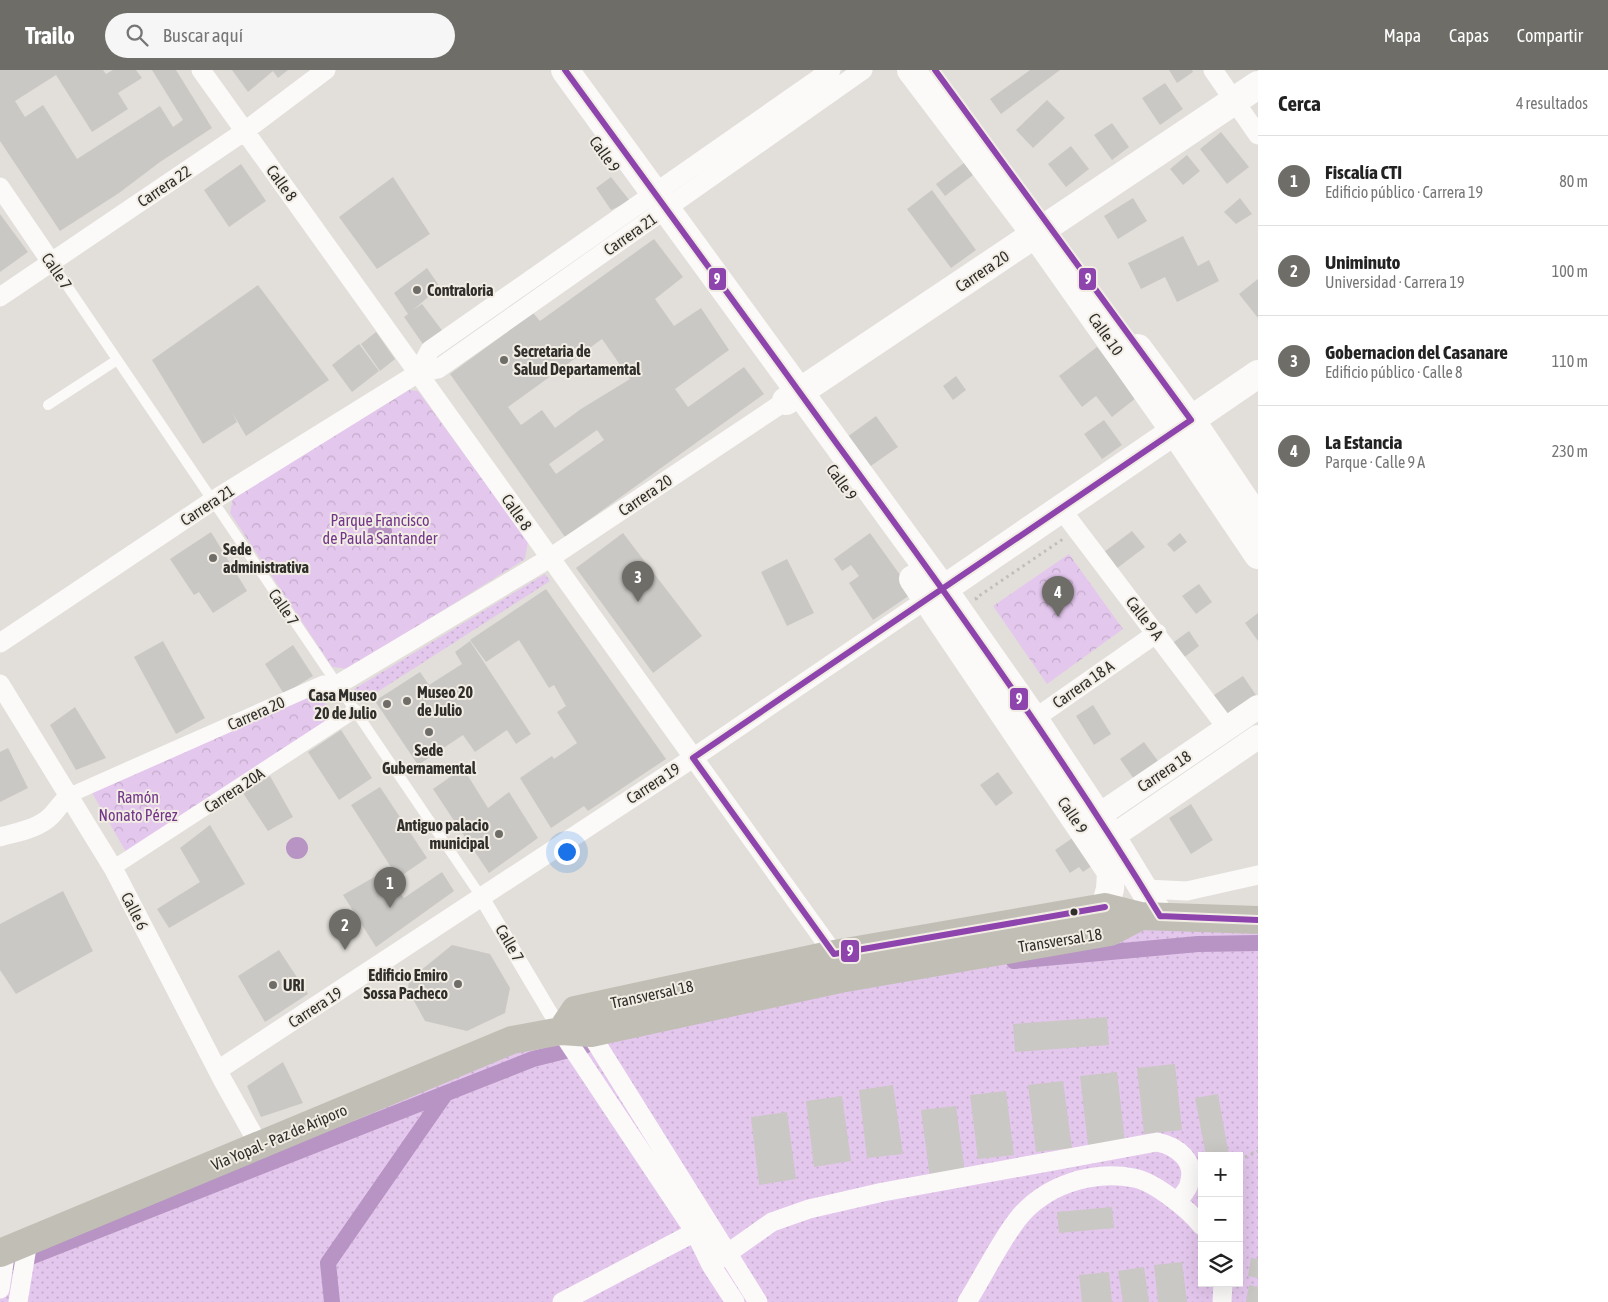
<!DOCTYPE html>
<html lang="es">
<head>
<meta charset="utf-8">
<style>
  :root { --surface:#fff; --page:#f6f6f6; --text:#222; --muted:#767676; --line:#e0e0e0; --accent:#6e6d68 }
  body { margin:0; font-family:"Asap Condensed",sans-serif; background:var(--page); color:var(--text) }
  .controls { position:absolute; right:15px; bottom:15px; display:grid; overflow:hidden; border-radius:0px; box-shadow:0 5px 20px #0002 }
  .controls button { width:45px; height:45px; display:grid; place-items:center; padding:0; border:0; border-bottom:1px solid var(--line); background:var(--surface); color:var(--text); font:25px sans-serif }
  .you { position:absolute; left:566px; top:781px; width:18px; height:18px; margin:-12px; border:4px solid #fff; border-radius:50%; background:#1a73e8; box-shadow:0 0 0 8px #1a73e833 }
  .badge { display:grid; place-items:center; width:32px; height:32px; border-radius:50%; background:var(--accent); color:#fff; font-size:16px; font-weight:700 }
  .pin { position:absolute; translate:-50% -41px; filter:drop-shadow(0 1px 2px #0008) }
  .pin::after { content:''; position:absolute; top:26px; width:18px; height:15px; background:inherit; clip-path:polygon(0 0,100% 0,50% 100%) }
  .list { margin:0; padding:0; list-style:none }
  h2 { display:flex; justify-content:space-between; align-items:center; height:65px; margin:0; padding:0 20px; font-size:21px }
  h2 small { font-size:16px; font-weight:400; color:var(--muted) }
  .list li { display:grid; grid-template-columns:32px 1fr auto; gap:15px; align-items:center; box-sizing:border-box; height:90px; padding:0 20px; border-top:1px solid var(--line) }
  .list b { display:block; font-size:19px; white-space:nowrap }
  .list p { margin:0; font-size:16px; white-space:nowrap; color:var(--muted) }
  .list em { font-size:16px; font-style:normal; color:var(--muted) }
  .icon { flex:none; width:28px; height:28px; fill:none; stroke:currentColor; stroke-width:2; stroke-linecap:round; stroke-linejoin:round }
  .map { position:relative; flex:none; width:1258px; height:1232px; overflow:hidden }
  header { display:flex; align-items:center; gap:30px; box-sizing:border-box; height:70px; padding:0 25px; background:var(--accent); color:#fff }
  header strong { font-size:24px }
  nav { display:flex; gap:28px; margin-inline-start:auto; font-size:18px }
  .search { width:350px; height:45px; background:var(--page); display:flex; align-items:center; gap:12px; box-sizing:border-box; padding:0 18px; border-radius:28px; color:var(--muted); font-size:19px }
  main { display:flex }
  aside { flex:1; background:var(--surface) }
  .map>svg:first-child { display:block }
  .grass { fill:url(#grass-dots); fill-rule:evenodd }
  .park { fill:url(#park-crowns) }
  .water { fill:#b794c3 }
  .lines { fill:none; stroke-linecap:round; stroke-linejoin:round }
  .canal { stroke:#b794c3; stroke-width:16 }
  .building { fill:#cac8c4; fill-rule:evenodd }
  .path { stroke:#bfbebb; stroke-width:3; stroke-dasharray:2.5 4; stroke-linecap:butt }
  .service { stroke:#fbfaf9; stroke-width:10 }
  .pedestrian { stroke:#fbfaf9; stroke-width:15 }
  .minor { stroke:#fbfaf9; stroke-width:19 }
  .tertiary { stroke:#fbfaf9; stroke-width:24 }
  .secondary { stroke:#fbfaf9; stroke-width:28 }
  .primary { stroke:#c1bfb5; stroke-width:28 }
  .bus-1-casing { stroke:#f2ede4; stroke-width:10 }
  .bus-1 { stroke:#8e44ad; stroke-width:6 }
  .poi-dot { fill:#6e6d68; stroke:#f2ede4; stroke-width:2 }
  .bus-dot { fill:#302f2b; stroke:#f2ede4; stroke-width:2 }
  .labels { text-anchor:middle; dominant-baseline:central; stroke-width:4; stroke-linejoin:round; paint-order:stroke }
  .street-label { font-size:16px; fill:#302f2b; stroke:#f2ede4 }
  .poi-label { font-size:16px; font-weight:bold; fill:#302f2b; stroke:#f2ede4; text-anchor:start }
  .park-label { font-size:16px; fill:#71358a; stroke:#f2ede4 }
  .line-badge { stroke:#f2ede4; stroke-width:2 }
  .badge-label { font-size:14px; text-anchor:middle; font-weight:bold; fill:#fff }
</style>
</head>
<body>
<header>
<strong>Trailo</strong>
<div class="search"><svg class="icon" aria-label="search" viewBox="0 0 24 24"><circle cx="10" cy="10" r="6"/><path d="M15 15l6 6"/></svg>Buscar aquí</div>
<nav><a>Mapa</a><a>Capas</a><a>Compartir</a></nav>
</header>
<main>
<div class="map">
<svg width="1258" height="1232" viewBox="0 0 1258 1232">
  <defs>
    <pattern id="grass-dots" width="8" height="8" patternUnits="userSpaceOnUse" patternTransform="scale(1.25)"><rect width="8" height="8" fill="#e4c7ed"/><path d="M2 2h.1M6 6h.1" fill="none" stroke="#c4abcb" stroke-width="1.8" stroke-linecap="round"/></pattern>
    <pattern id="park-crowns" width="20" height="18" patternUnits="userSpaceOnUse" patternTransform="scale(1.25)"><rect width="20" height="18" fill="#e4c7ed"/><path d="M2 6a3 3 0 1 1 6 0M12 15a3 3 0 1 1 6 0" fill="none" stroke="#c4abcb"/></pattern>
  </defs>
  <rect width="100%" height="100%" fill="#e2dfda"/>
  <!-- grass -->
  <path class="grass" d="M 545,504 L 550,511 L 360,633 L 354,619 Z
    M 1258,837 L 1258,1232 L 0,1232 L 0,1171 L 507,963 ZM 1202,1086 L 1239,1086 L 1239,1213 L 1202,1213 Z"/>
  <!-- park -->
  <path class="park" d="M 409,320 L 418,321 L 528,471 L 525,489 L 349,599 L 332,597 L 230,443 L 233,428 Z
    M 1069,484 L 1123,559 L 1047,614 L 993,536 Z
    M 318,621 L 333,648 L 126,782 L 91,721 Z"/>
  <!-- water -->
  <path class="water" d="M368 462a12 12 0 1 1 24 0a12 12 0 1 1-24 0Z
    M286 778a11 11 0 1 1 22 0a11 11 0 1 1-22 0Z"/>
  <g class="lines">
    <!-- canal -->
    <path class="canal" d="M 1014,891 L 1198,874 L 1258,873
      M 15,1193 L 533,989 L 585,976
      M 332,1232 L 328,1193 L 446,1023"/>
  </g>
  <!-- building -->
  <path class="building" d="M 0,0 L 103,0 L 106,4 L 113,0 L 136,0 L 142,8 L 118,23 L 128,39 L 92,62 L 56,5 L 15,31 L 25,47 L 43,35 L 77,89 L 160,36 L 173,57 L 183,50 L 152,0 L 176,0 L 212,58 L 160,92 L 119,123 L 60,161 L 0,71 Z
    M 232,0 L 288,0 L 278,8 L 273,1 L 248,22 Z
    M 1030,0 L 1060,0 L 1001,44 L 990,29 Z
    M 1169,0 L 1192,0 L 1193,2 L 1177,13 Z
    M 1165,13 L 1183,39 L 1160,55 L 1142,28 Z
    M 1047,30 L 1065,48 L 1033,78 L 1016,60 Z
    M 1112,53 L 1129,77 L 1112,90 L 1094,65 Z
    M 1221,62 L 1249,97 L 1227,114 L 1200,79 Z
    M 1071,76 L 1089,99 L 1066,117 L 1048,94 Z
    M 1187,85 L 1200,101 L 1183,115 L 1170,99 Z
    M 964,93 L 973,105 L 945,126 L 936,114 Z
    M 241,94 L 266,131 L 229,157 L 204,120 Z
    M 393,107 L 430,164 L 377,199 L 339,147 Z
    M 611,107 L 630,131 L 611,140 L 596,118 Z
    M 932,120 L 976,180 L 951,198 L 907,139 Z
    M 1133,128 L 1147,151 L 1118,169 L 1104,146 Z
    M 1240,128 L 1252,144 L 1236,154 L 1224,142 Z
    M 0,144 L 28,182 L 0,202 Z
    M 1183,166 L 1198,196 L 1209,190 L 1219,211 L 1177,232 L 1165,207 L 1141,219 L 1128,193 Z
    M 654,169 L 683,207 L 655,229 L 674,256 L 701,238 L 729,280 L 675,319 L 688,337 L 744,297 L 764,324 L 565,467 L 450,304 L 533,243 L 540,251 ZM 602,269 L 630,309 L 581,339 L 555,358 L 542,340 L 521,355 L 508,337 ZM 597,360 L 604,370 L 556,404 L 549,394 Z
    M 427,198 L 440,217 L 413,240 L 422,234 L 444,263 L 425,277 L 404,247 L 408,244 L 394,223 Z
    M 1258,209 L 1258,248 L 1239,224 Z
    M 258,215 L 329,310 L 246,366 L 232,342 L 237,352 L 203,374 L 152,290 Z
    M 376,262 L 395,289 L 380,301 L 361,274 Z
    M 359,274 L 379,301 L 352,322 L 332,295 Z
    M 1097,277 L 1136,328 L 1112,347 L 1096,326 L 1082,337 L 1059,306 Z
    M 956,306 L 966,320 L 953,330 L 943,316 Z
    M 876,346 L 898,377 L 865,400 L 843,370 Z
    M 1104,350 L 1122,375 L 1102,389 L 1084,364 Z
    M 1132,461 L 1145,477 L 1116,499 L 1104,482 Z
    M 211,462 L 247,521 L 213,543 L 199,522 L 194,525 L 170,489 Z
    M 623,463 L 702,566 L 653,603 L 576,498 Z
    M 870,463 L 913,523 L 873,550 L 849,513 L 859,506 L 851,495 L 842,501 L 834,489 Z
    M 1180,463 L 1187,472 L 1174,482 L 1167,474 Z
    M 787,489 L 814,543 L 787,556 L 761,502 Z
    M 1199,514 L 1212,532 L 1196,544 L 1182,526 Z
    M 546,519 L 666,689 L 588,741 L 584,736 L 551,758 L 520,708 L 552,686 L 554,689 L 577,673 L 557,642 L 566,636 L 554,615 L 549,618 L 519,570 L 486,592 L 470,570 Z
    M 1258,543 L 1258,571 L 1245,553 Z
    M 1189,561 L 1199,576 L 1182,589 L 1171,574 Z
    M 163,571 L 205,648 L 176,664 L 134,587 Z
    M 470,571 L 531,664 L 516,674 L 507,660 L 475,682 L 463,665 L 418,695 L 375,631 L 420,602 L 429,615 L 462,594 L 455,582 Z
    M 293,575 L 313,606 L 284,624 L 265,594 Z
    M 1243,606 L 1258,628 L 1226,649 L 1211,627 Z
    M 1093,635 L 1111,664 L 1094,675 L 1076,646 Z
    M 75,637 L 106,688 L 76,700 L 50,655 Z
    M 341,660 L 372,708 L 339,730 L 308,682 Z
    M 1144,672 L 1158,691 L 1134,709 L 1120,689 Z
    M 8,678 L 28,718 L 0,732 L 0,682 Z
    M 463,698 L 488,738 L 509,722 L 538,768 L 489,803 L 433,719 Z
    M 998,702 L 1013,723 L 996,736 L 980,715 Z
    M 270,706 L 293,747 L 268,761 L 243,723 Z
    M 380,717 L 427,788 L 398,808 L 351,735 Z
    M 1191,734 L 1213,770 L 1191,784 L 1169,748 Z
    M 210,755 L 245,814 L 169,858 L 157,839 L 200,812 L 180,778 Z
    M 1074,767 L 1093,795 L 1083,802 L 1079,797 L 1070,803 L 1055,780 Z
    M 383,802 L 404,828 L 442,802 L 454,821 L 376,877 L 343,825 Z
    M 63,821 L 93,881 L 16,924 L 0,900 L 0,854 Z
    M 452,875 L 490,884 L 510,918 L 505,943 L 467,961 L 425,951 L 408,920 L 409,910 Z
    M 279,880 L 308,924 L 265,952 L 238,906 Z
    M 1107,947 L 1109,975 L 1015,982 L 1013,954 Z
    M 283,992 L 303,1033 L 261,1047 L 247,1016 Z
    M 1175,994 L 1182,1060 L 1144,1064 L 1137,998 Z
    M 1117,1002 L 1125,1071 L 1088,1075 L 1080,1006 Z
    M 1063,1011 L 1072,1078 L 1036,1082 L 1028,1015 Z
    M 893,1015 L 903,1084 L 867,1088 L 859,1020 Z
    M 1006,1021 L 1014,1085 L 978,1089 L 970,1025 Z
    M 1218,1024 L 1229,1086 L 1206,1086 L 1195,1028 Z
    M 842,1026 L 851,1091 L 814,1097 L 806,1031 Z
    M 956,1036 L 965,1103 L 930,1108 L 921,1040 Z
    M 787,1042 L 796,1109 L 759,1115 L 751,1047 Z
    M 1112,1137 L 1114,1158 L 1059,1163 L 1057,1142 Z
    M 1251,1188 L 1258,1189 L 1258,1208 L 1248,1206 Z
    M 1182,1192 L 1187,1232 L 1158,1232 L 1154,1195 Z
    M 1144,1197 L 1149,1232 L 1123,1232 L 1118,1201 Z
    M 1109,1202 L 1112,1232 L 1082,1232 L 1079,1205 Z
    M 1249,1215 L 1258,1217 L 1258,1232 L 1246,1232 Z"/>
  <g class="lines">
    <!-- path -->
    <path class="path" d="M 977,530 L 976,528 L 1063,469
      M 1239,1090 L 1258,1081"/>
    <!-- service -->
    <path class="service" d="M 51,192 L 482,828
      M 48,335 L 117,290"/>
    <!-- pedestrian -->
    <path class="pedestrian" d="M 70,725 L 323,613 L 337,615
      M 113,798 L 354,641
      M 482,828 L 561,961"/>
    <!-- minor -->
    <path class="minor" d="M 201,0 L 834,884 L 836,893
      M 1213,0 L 1258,65
      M 0,117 L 51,192
      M 0,227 L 245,61 L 326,0
      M 418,303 L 430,280 L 831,0
      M 1061,439 L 1227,658
      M 0,573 L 212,431 L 418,303 L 438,299 L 863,0
      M 0,614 L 113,798 L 222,1009 L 259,1075
      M 337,615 L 550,488 L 784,332
      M 1022,647 L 1034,649 L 1157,563
      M 0,767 C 17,762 38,759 51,746 C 58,739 62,731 70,725
      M 1146,819 L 1187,821 L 1258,805
      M 585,955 L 758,1232
      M 561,961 L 695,1162 L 711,1195 L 735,1232
      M 218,1000 L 693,688 L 927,529
      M 711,1195 L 772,1152 L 809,1139 L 883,1122 L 1157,1072 C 1177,1076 1197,1091 1189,1114 C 1188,1120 1181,1126 1178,1131
      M 0,1219 L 6,1180
      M 18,1232 L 28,1171
      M 562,1232 L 695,1162
      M 967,1232 C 984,1205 998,1175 1017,1150 C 1044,1115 1092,1100 1134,1108 C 1155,1112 1189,1140 1202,1156
      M 1222,1232 L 1223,1213"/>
    <!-- tertiary -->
    <path class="tertiary" d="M 1097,763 L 1098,746 L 1258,637
      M 1112,767 L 1258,667"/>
    <!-- secondary -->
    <path class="secondary" d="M 565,0 L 943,519 L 1034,649 L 1112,767 L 1160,846
      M 911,0 L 1036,165 L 1175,362 L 1258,485
      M 1138,278 L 1191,350 L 1258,450
      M 786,331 L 1258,15
      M 913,509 L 1111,802 L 1110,819 L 1105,837
      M 929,529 L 1258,304"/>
    <!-- primary -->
    <path class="primary" d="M 561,961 L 575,940 L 834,884 L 1105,837 L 1141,846 L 1258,850
      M 0,1183 L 512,970 L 561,961 L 591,963 L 840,909 L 1110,862 L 1141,846"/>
    <!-- bus-1 casing -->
    <g class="bus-1-casing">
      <path id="bus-1" d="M 565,0 C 656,125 747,249 837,374 C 950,528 1061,683 1160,846
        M 935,0 L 1191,350 L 693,688 L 834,884 L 1105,837
        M 1160,846 L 1258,850"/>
    </g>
    <!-- bus-1 -->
    <use href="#bus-1" class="bus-1"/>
  </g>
  <!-- markers -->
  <g class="poi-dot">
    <circle cx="417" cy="220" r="5"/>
    <circle cx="504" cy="290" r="5"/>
    <circle cx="213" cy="488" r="5"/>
    <circle cx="407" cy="631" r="5"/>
    <circle cx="387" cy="634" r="5"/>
    <circle cx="429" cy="662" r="5"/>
    <circle cx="499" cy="764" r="5"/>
    <circle cx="458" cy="914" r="5"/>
    <circle cx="273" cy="915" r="5"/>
  </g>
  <circle class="bus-dot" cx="1074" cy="842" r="4.5"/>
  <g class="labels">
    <!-- street labels -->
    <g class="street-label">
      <text transform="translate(605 84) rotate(54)">Calle 9</text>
      <text transform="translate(282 113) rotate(54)">Calle 8</text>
      <text transform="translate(164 116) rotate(-34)">Carrera 22</text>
      <text transform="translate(630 164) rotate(-35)">Carrera 21</text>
      <text transform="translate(57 201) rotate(56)">Calle 7</text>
      <text transform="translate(982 201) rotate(-34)">Carrera 20</text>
      <text transform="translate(1106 264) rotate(55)">Calle 10</text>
      <text transform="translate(842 412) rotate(54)">Calle 9</text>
      <text transform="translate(645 425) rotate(-34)">Carrera 20</text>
      <text transform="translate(207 435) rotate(-33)">Carrera 21</text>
      <text transform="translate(517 442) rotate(55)">Calle 8</text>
      <text transform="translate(284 537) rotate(56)">Calle 7</text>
      <text transform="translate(1145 548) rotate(52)">Calle 9 A</text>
      <text transform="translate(1083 614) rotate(-35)">Carrera 18 A</text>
      <text transform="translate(256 643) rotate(-24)">Carrera 20</text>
      <text transform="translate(1164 701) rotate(-34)">Carrera 18</text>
      <text transform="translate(653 713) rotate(-33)">Carrera 19</text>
      <text transform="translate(234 720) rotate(-33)">Carrera 20A</text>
      <text transform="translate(1073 745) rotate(56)">Calle 9</text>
      <text transform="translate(135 841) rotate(63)">Calle 6</text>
      <text transform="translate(1060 870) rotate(-9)">Transversal 18</text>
      <text transform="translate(510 873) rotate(60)">Calle 7</text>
      <text transform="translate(652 924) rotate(-12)">Transversal 18</text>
      <text transform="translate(315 937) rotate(-33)">Carrera 19</text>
      <text transform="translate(279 1067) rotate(-23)">Via Yopal - Paz de Ariporo</text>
    </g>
    <!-- poi labels -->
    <g class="poi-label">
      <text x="427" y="220">Contraloria</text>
      <text x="514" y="281">Secretaria de<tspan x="514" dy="18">Salud Departamental</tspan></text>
      <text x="223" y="479">Sede<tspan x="223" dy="18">administrativa</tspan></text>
      <text x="417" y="622">Museo 20<tspan x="417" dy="18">de Julio</tspan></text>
      <text x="377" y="625" text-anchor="end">Casa Museo<tspan x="377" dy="18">20 de Julio</tspan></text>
      <text x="429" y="680" text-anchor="middle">Sede<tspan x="429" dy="18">Gubernamental</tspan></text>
      <text x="489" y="755" text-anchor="end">Antiguo palacio<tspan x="489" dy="18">municipal</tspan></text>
      <text x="448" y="905" text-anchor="end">Edificio Emiro<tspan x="448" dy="18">Sossa Pacheco</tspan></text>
      <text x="283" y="915">URI</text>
    </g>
    <!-- park labels -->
    <g class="park-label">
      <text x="380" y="450">Parque Francisco<tspan x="380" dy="18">de Paula Santander</tspan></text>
      <text x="138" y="727">Ramón<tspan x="138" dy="18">Nonato Pérez</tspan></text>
    </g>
  </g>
  <g class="line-badge">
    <rect x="1078" y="197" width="19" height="24" rx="5" fill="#8e44ad"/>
    <rect x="708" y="197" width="19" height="24" rx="5" fill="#8e44ad"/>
    <rect x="1009" y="617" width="20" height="24" rx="5" fill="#8e44ad"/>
    <rect x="840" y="869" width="20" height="24" rx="5" fill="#8e44ad"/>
  </g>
  <g class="badge-label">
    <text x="1088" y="214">9</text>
    <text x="717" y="214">9</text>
    <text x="1019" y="634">9</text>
    <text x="850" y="886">9</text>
  </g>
</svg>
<div class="controls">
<button>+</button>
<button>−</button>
<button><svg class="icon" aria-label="layers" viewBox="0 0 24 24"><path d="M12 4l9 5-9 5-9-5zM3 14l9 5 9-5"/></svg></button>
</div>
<div class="you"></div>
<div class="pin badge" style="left:390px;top:838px">1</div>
<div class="pin badge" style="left:345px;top:880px">2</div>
<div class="pin badge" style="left:638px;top:532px">3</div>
<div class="pin badge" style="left:1058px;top:547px">4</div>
</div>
<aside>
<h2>Cerca<small>4 resultados</small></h2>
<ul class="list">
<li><span class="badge">1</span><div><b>Fiscalía CTI</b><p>Edificio público · Carrera 19</p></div><em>80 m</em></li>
<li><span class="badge">2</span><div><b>Uniminuto</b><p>Universidad · Carrera 19</p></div><em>100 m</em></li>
<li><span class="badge">3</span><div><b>Gobernacion del Casanare</b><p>Edificio público · Calle 8</p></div><em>110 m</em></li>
<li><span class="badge">4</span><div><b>La Estancia</b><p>Parque · Calle 9 A</p></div><em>230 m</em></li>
</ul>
</aside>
</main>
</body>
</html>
